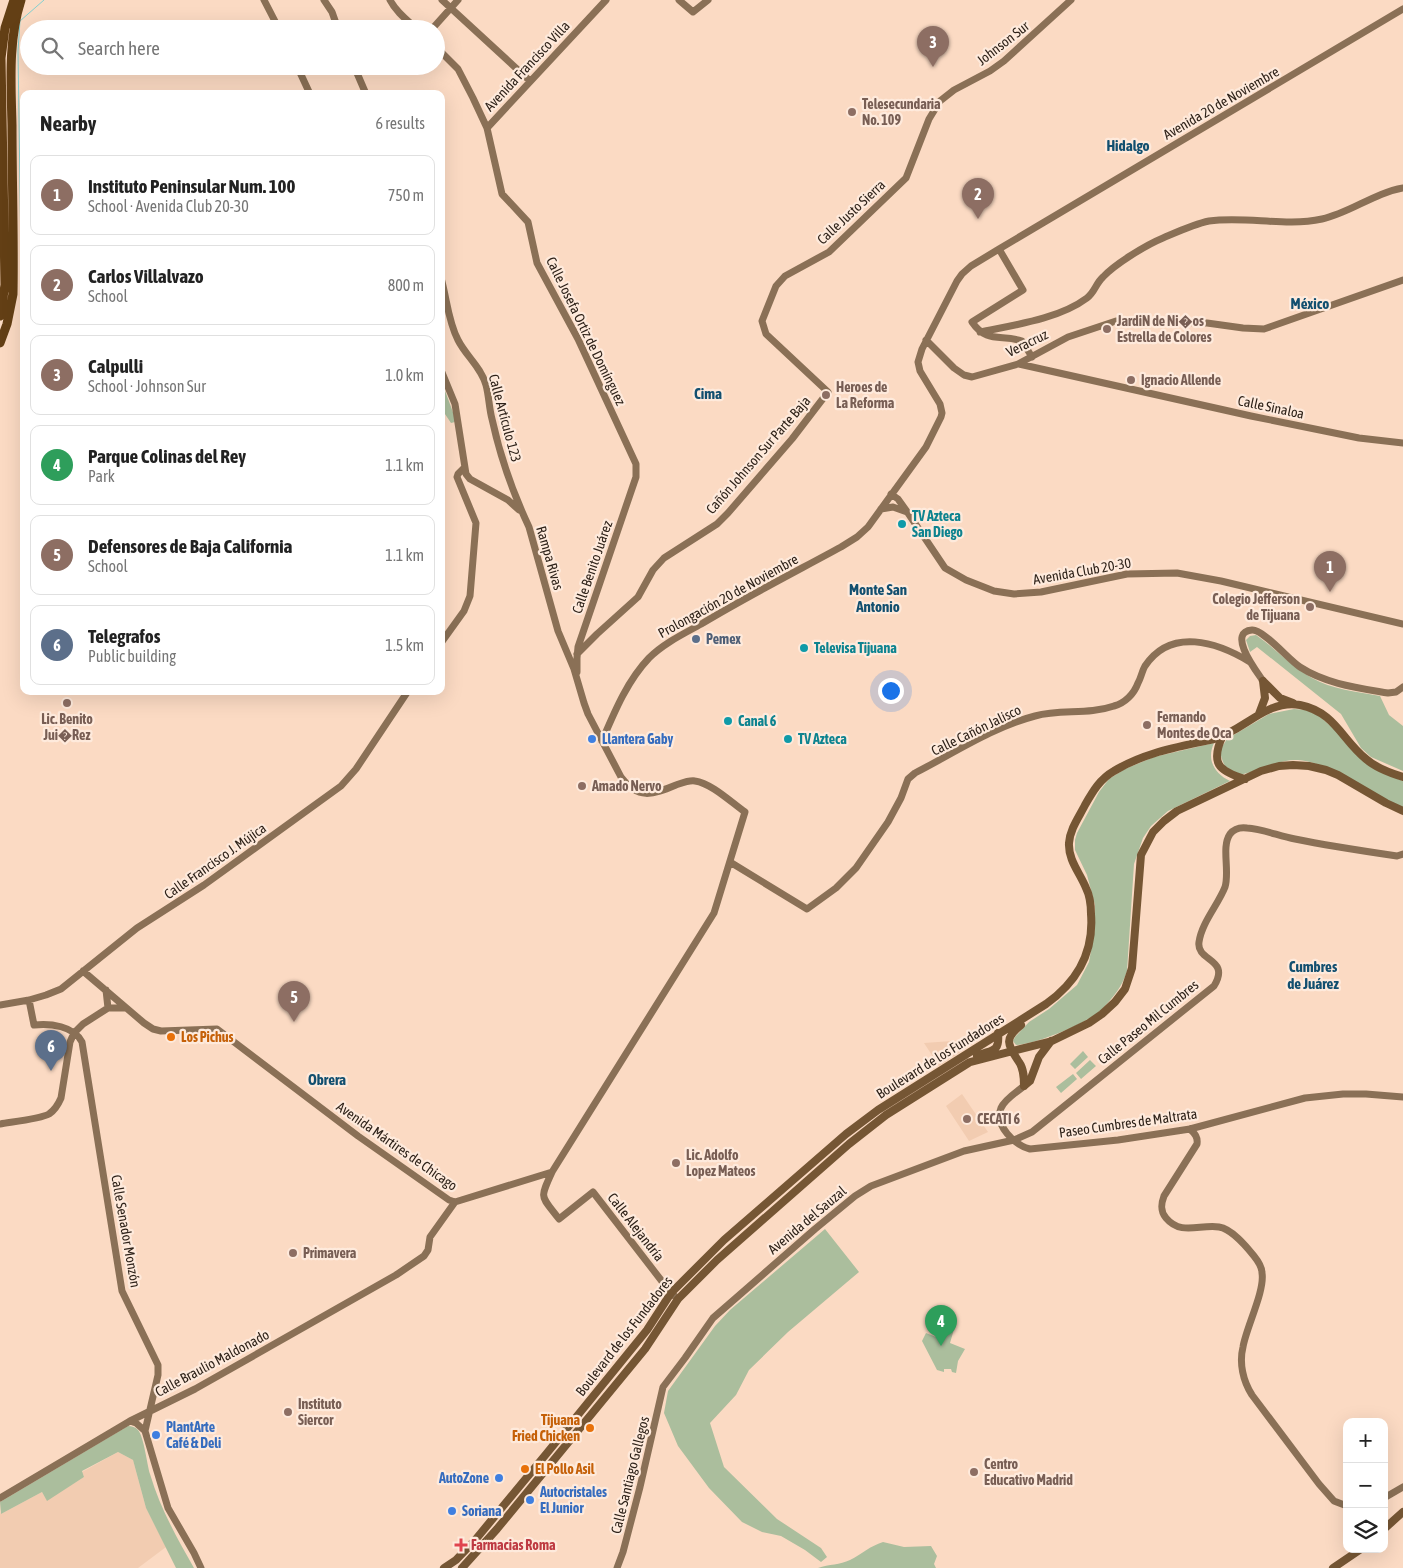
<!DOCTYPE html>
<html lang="en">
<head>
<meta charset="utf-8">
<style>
  :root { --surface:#fff; --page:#f6f6f6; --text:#222; --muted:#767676; --line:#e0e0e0; --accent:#0f766e }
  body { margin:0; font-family:"Asap Condensed",sans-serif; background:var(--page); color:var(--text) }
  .controls { position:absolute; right:15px; bottom:15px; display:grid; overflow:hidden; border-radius:10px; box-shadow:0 5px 20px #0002 }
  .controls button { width:45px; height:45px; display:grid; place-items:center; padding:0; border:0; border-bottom:1px solid var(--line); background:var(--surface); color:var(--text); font:25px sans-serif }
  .you { position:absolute; left:890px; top:690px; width:18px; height:18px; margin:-12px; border:4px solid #fff; border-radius:50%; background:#1a73e8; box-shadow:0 0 0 8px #1a73e833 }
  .badge { display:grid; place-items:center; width:32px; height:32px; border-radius:50%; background:var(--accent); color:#fff; font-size:16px; font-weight:700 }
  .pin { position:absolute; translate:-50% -41px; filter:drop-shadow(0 1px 2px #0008) }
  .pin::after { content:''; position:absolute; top:26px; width:18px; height:15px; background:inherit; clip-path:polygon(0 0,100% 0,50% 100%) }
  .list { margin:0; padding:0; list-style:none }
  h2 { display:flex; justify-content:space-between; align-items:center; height:65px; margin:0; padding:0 20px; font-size:21px }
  h2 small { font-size:16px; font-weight:400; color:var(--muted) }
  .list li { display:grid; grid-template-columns:32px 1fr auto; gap:15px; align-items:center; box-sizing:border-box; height:80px; margin:0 10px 10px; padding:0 10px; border:1px solid var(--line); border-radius:10px }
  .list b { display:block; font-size:19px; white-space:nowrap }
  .list p { margin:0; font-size:16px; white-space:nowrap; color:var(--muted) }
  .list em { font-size:16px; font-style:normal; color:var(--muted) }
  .icon { flex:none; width:28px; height:28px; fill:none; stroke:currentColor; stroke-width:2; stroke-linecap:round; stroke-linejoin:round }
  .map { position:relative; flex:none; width:1403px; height:1568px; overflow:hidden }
  .search { position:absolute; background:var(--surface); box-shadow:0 5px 20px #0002; left:20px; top:20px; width:425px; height:55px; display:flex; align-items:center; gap:12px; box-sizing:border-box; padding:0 18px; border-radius:28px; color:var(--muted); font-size:19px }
  .panel { position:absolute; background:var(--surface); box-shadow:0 5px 20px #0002; left:20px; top:90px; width:425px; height:605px; border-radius:10px }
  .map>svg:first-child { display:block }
  .built { fill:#f2ccb1 }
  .green { fill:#abbe9d }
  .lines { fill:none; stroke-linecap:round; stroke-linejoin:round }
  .stream { stroke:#83cfcf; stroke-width:1 }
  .secondary { stroke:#8a7056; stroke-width:7 }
  .primary { stroke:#755634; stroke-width:8 }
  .highway { stroke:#633f15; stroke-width:9 }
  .education-dot { fill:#8d6e63; stroke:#feeadc; stroke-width:2 }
  .culture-dot { fill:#0f9aa8; stroke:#feeadc; stroke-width:2 }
  .service-dot { fill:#5c6f8a; stroke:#feeadc; stroke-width:2 }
  .shop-dot { fill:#3f7fe0; stroke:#feeadc; stroke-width:2 }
  .food-dot { fill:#e8710a; stroke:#feeadc; stroke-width:2 }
  .health-dot { fill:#e0444e; stroke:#feeadc; stroke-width:2 }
  .labels { text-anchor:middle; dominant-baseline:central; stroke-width:4.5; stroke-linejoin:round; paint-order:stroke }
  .street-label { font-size:14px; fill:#2e2219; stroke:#feeadc }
  .education-label { font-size:14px; font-weight:bold; fill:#785e54; stroke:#feeadc; text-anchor:start }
  .culture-label { font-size:14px; font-weight:bold; fill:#0d838f; stroke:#feeadc; text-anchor:start }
  .service-label { font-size:14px; font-weight:bold; fill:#4e5e75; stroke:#feeadc; text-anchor:start }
  .shop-label { font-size:14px; font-weight:bold; fill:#366cbe; stroke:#feeadc; text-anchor:start }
  .food-label { font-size:14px; font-weight:bold; fill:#c56008; stroke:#feeadc; text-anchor:start }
  .health-label { font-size:14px; font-weight:bold; fill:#be3a42; stroke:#feeadc; text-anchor:start }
  .neighbourhood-label { font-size:15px; font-weight:bold; fill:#124f6f; stroke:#feeadc }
</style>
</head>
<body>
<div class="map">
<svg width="1403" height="1568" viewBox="0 0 1403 1568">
  <rect width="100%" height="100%" fill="#fbdac3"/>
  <!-- built -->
  <path class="built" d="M 980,1039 L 939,1066 L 924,1043 Z
    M 962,1094 L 988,1132 L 969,1141 L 946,1106 Z
    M 118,1452 L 133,1460 L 146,1508 L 166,1547 L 138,1568 L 0,1568 L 0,1512 L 1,1514 L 42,1492 L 47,1500 L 84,1477 L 82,1472 Z"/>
  <!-- green -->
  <path class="green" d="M 441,380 L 454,415 L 455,422 L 451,423 L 441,408 Z
    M 1256,635 C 1275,648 1291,666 1312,678 C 1331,689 1358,692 1380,696 L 1389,715 L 1403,726 L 1403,771 L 1371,757 L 1361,748 L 1341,714 L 1257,647 L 1250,652 L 1246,640 L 1250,636 Z
    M 1294,709 L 1307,710 L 1319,716 L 1388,775 L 1403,781 L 1403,809 C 1377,795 1326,761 1298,760 C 1277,759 1258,772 1238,775 L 1225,766 L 1223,762 L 1220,753 L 1222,747 L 1227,739 L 1269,714 Z
    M 1214,743 C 1206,760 1215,774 1230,781 L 1168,811 L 1151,826 L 1143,838 L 1134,864 L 1127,971 C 1122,987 1113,998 1101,1010 C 1086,1024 1036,1044 1016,1045 L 1013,1041 L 1015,1037 L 1029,1022 L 1049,1009 L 1077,985 L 1089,962 L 1095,928 L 1095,905 L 1087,875 L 1075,850 L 1075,840 L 1077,833 L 1099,792 L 1109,779 L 1125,769 L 1154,757 Z
    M 1083,1051 L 1088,1057 L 1075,1069 L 1070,1064 Z
    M 1090,1060 L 1096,1066 L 1081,1079 L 1076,1073 Z
    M 1073,1074 L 1077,1079 L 1061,1093 L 1056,1087 Z
    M 825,1229 L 859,1272 L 788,1332 L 749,1370 L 736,1395 L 710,1423 L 724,1467 L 777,1519 L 821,1548 L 827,1557 L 821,1562 L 805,1550 L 781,1536 L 762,1532 L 742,1522 L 709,1488 L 678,1446 L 664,1413 L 668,1391 L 715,1326 L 730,1310 Z
    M 944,1314 L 957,1319 L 950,1343 L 965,1349 L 958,1361 L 956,1373 L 952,1372 L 951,1369 L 944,1369 L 944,1372 L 937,1370 L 922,1341 L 926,1333 L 936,1337 C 936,1327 936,1321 944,1314 Z
    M 128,1426 C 132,1426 135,1427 138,1430 C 144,1437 147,1464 150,1474 C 160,1508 177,1538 194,1568 L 176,1568 L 146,1508 L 133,1460 L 118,1452 L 82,1471 L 84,1477 L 47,1501 L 42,1492 L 1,1514 L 0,1502 Z
    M 883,1542 L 904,1547 L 931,1546 L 937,1556 L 934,1564 L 936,1568 L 818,1568 C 829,1564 840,1565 850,1560 C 862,1554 870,1546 883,1542 Z"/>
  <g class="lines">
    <!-- stream -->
    <path class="stream" d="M 21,257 L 18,51 L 20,21 L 44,0"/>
    <!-- secondary -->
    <path class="secondary" d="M 264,0 L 279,29
      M 324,0 L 332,12 L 338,29
      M 390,0 C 396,12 407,20 417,29
      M 442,0 L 530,81
      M 679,0 L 693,12 L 708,0
      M 432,29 L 458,0
      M 436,47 L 458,69 L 473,98 L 487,128 L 502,194 L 528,222 L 537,263 L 578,339 L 636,464 L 636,477 L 578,647 L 577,658 L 577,672
      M 297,66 L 310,94
      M 354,66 L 366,94
      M 487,128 L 606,0
      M 999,249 L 1023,290 L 972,322 C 987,344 1001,334 1022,341 L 1032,357
      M 441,278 C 447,299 448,321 458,340 C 466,356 481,367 486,385 C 489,396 489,408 492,419 C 500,456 513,493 529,527 L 558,631 L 574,669 L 584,703 L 588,714 L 621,777 C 638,800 652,795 676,785 C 682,783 689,780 695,781 C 711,783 732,803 745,812 L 714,913 L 552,1172 C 539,1200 541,1195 559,1219 L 593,1192 L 671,1293 L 678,1299
      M 980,332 C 1014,325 1059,319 1087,298 C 1095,292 1096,283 1103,277 C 1115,264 1146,245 1163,238 C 1177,232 1194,224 1209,221 C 1247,216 1285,227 1322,219 C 1350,213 1374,193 1403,188
      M 926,340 L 954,368 L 964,375 L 972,377 L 1018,364 L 1068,337 L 1116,321 L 1207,323 L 1243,328 L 1264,329 L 1403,280
      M 1019,364 L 1251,416 L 1359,438 L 1403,443
      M 441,370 L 455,404 L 466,474 L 470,479 L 508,500 L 519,510
      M 891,494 L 898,499 L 908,513 L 945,568 L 966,580 L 994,591 L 1014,594 L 1041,592 L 1127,574 L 1177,573 L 1221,581 L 1403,624
      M 881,509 L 893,507 L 907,512
      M 441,643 L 464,611 L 470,596 L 476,523 L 457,477 L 458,474 L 464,468
      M 577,654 L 597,634 L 638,597 L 653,570 L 664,558 L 717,524 L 728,513 L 792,439 L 828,392 L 766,334 L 762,321 L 776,286 L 785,276 L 829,252 L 906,178 L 929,119 L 940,101 L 954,90 L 990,71 L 1004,61 L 1071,0
      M 1263,681 C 1257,672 1226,632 1252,630 C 1263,629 1289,660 1300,667 C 1326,684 1359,688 1388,693 L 1396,692 L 1403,687
      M 602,741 C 614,713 627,681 649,658 C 664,643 685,633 703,623 C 748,596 795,572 841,547 L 857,537 L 868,527 L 926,447 L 941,417 L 942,413 L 940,404 L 920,371 L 918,362 L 922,349 L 957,281 L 962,274 L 971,266 L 999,249 L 1403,9
      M 730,862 L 807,909 L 836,888 L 856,868 L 888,822 L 901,798 L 908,779 L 915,773 C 954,753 993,727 1035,716 C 1061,709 1088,715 1114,706 C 1125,703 1134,694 1138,683 C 1141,678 1142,671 1145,666 C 1171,627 1217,642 1250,662
      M 83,971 L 144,1023 L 153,1029 L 161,1031 L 217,1029 L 358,1136 L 449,1200 L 455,1202 L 552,1172
      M 106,990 L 108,1008
      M 29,1000 L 34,1025 C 50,1023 74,1026 82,1042 L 122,1291 L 158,1365 L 158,1375 L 145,1431 L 168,1508 L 194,1553 L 201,1568
      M 0,1005 L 29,1000 L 46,995 L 61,989 L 137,928 L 204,885 L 341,786 L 356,769 L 408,691
      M 1024,1086 C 1017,1092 1005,1099 1001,1108 C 994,1126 1015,1145 1030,1149 L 1118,1140 L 1190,1129 L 1305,1098 L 1343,1094 L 1366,1094 L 1403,1097
      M 0,1124 C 11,1122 40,1119 49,1114 C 55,1110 58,1105 61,1098 L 70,1042 L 74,1033 L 83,1024 L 108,1008 L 126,1008
      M 1190,1129 C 1195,1134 1198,1137 1197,1144 L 1164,1196 C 1161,1204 1160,1211 1166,1218 C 1181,1236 1200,1224 1219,1227 C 1232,1229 1246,1246 1254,1256 C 1258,1261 1262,1267 1262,1273 C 1265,1291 1246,1328 1243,1347 C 1239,1363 1243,1381 1252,1395 L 1319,1484 L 1334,1501 L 1347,1506
      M 130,1421 L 136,1423 L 145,1431
      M 0,1498 L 130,1421 L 195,1389 L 396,1275 L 424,1256 L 428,1250 L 430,1237 L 455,1202
      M 1384,1498 L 1403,1487
      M 617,1568 L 623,1552 L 640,1487 L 663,1387 L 685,1358 L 713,1318 L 815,1229 L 855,1196 L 871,1186 L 964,1151 L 1014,1140 L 1032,1132 L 1214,986 C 1231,958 1196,962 1199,942 C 1202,922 1218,905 1225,887 C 1230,871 1221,847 1230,834 C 1234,829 1240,827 1247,828 C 1263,829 1279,836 1295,839 C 1329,846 1363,851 1397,856 L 1403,854"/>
    <!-- primary -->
    <path class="primary" d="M 1263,681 L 1280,698 L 1293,703
      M 1259,714 L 1265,698 L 1263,681
      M 1223,735 C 1210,763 1218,771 1245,779
      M 1021,1025 C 1003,1039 1008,1045 1019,1062 C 1024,1069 1024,1078 1024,1086
      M 977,1056 C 992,1049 1000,1053 998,1033
      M 1024,1086 L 1030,1081 L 1039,1057 L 1051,1041
      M 1384,1529 L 1403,1512
      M 444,1568 L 456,1560 L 476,1539 L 547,1453 L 647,1330 L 671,1293 L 724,1240 L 846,1134 L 878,1110 L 1046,1004 C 1077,982 1094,952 1091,914 C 1091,905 1090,896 1086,888 C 1080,873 1068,860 1069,843 C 1070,829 1079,817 1085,805 C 1093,791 1100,779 1114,771 C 1145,752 1179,747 1214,739 C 1244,731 1266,699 1300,705 C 1335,712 1342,740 1366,759 C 1376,768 1390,773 1403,777
      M 462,1568 L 497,1529 L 645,1349 L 678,1299 L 717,1260 L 849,1144 L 886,1115 L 970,1062 L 1052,1041 L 1089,1023 L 1102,1014 L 1115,1002 L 1125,989 L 1132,968 L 1141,855 L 1153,832 L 1164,821 L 1177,811 L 1261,771 L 1279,766 L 1293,765 L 1309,766 L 1326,770 L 1338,775 L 1386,803 L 1403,811
      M 1333,1568 L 1361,1549"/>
    <!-- highway -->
    <path class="highway" d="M 0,316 L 5,285 L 1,58 L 5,28 L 14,0
      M 0,343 L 7,324 L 13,294 C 14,238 12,182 12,125 C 11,83 8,40 21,0"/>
  </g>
  <!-- markers -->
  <g class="education-dot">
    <circle cx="852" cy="112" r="5"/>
    <circle cx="1107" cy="329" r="5"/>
    <circle cx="1131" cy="380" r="5"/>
    <circle cx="826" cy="395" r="5"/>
    <circle cx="1310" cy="607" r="5"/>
    <circle cx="67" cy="703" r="5"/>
    <circle cx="1147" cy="725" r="5"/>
    <circle cx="582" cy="786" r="5"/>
    <circle cx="967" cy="1119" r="5"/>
    <circle cx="676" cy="1163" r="5"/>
    <circle cx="293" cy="1253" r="5"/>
    <circle cx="288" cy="1412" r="5"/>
    <circle cx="974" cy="1472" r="5"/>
  </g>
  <g class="culture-dot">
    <circle cx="902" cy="524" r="5"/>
    <circle cx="804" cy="648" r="5"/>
    <circle cx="728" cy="721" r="5"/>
    <circle cx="788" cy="739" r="5"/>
  </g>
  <circle class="service-dot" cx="696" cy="639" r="5"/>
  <g class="shop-dot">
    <circle cx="592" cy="739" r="5"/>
    <circle cx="156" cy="1435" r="5"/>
    <circle cx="499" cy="1478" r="5"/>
    <circle cx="530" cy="1500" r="5"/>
    <circle cx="452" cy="1511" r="5"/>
  </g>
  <g class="food-dot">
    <circle cx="171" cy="1037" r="5"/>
    <circle cx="590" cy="1428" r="5"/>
    <circle cx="525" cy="1469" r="5"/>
  </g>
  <path class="health-dot" d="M458.5 1537.5h5v5h5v5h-5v5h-5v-5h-5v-5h5z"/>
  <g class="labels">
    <!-- street labels -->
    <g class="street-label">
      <text transform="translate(1003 43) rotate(-38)">Johnson Sur</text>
      <text transform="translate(527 66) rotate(-47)">Avenida Francisco Villa</text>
      <text transform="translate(1221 103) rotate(-30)">Avenida 20 de Noviembre</text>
      <text transform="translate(851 212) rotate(-43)">Calle Justo Sierra</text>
      <text transform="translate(586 331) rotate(64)">Calle Josefa Ortiz de Domínguez</text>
      <text transform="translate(1027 343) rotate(-26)">Veracruz</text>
      <text transform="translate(1271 407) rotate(12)">Calle Sinaloa</text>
      <text transform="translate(505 418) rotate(75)">Calle Artículo 123</text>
      <text transform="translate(758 455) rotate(-49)">Cañón Johnson Sur Parte Baja</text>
      <text transform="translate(550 558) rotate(74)">Rampa Rivas</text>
      <text transform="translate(592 567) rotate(-71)">Calle Benito Juárez</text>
      <text transform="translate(1082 571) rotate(-10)">Avenida Club 20-30</text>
      <text transform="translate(728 596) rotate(-29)">Prolongación 20 de Noviembre</text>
      <text transform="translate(976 730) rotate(-26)">Calle Cañón Jalisco</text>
      <text transform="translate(215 861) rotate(-35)">Calle Francisco J. Mújica</text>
      <text transform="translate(1148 1022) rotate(-39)">Calle Paseo Mil Cumbres</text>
      <text transform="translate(940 1056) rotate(-32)">Boulevard de los Fundadores</text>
      <text transform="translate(1128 1123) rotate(-8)">Paseo Cumbres de Maltrata</text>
      <text transform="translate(397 1146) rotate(35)">Avenida Mártires de Chicago</text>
      <text transform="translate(807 1220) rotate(-40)">Avenida del Sauzal</text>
      <text transform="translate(636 1227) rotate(52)">Calle Alejandría</text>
      <text transform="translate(126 1231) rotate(80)">Calle Senador Monzón</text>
      <text transform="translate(624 1336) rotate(-52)">Boulevard de los Fundadores</text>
      <text transform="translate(212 1363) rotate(-28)">Calle Braulio Maldonado</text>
      <text transform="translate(630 1475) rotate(-76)">Calle Santiago Gallegos</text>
    </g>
    <!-- education labels -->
    <g class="education-label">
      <text x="862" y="104">Telesecundaria<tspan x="862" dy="16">No. 109</tspan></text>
      <text x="1117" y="321">JardiN de Ni�os<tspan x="1117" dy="16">Estrella de Colores</tspan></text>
      <text x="1141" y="380">Ignacio Allende</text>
      <text x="836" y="387">Heroes de<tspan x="836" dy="16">La Reforma</tspan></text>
      <text x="1300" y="599" text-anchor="end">Colegio Jefferson<tspan x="1300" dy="16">de Tijuana</tspan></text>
      <text x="1157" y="717">Fernando<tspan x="1157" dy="16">Montes de Oca</tspan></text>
      <text x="67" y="719" text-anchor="middle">Lic. Benito<tspan x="67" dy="16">Jui�Rez</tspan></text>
      <text x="592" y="786">Amado Nervo</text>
      <text x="977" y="1119">CECATI 6</text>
      <text x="686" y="1155">Lic. Adolfo<tspan x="686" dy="16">Lopez Mateos</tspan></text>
      <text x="303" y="1253">Primavera</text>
      <text x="298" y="1404">Instituto<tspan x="298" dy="16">Siercor</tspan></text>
      <text x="984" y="1464">Centro<tspan x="984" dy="16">Educativo Madrid</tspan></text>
    </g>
    <!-- culture labels -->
    <g class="culture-label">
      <text x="912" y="516">TV Azteca<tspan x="912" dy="16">San Diego</tspan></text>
      <text x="814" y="648">Televisa Tijuana</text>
      <text x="738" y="721">Canal 6</text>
      <text x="798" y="739">TV Azteca</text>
    </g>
    <!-- service labels -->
    <g class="service-label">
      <text x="706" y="639">Pemex</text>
    </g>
    <!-- shop labels -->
    <g class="shop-label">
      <text x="602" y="739">Llantera Gaby</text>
      <text x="166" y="1427">PlantArte<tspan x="166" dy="16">Café &amp; Deli</tspan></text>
      <text x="489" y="1478" text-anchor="end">AutoZone</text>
      <text x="540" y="1492">Autocristales<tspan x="540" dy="16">El Junior</tspan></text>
      <text x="462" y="1511">Soriana</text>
    </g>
    <!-- food labels -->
    <g class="food-label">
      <text x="181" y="1037">Los Pichus</text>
      <text x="580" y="1420" text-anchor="end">Tijuana<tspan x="580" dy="16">Fried Chicken</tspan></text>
      <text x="535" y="1469">El Pollo Asil</text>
    </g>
    <!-- health labels -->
    <g class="health-label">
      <text x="471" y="1545">Farmacias Roma</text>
    </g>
    <!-- neighbourhood labels -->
    <g class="neighbourhood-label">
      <text x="1128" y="145">Hidalgo</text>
      <text x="1310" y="303">México</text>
      <text x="708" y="393">Cima</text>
      <text x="878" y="589">Monte San<tspan x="878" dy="17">Antonio</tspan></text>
      <text x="1313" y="966">Cumbres<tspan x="1313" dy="17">de Juárez</tspan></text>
      <text x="327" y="1079">Obrera</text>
    </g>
  </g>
</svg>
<div class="controls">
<button>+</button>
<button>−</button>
<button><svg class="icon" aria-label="layers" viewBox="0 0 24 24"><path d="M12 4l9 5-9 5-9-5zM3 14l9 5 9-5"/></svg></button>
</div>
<div class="you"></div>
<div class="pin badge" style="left:1330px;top:592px;background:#8d6e63">1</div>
<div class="pin badge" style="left:978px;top:219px;background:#8d6e63">2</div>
<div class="pin badge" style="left:933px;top:67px;background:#8d6e63">3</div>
<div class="pin badge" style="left:941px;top:1346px;background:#2e9e5b">4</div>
<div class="pin badge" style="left:294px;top:1022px;background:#8d6e63">5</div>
<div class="pin badge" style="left:51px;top:1071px;background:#5c6f8a">6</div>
<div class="search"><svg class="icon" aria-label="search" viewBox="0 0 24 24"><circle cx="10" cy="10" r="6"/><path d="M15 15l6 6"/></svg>Search here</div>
<section class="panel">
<h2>Nearby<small>6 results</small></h2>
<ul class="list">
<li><span class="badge" style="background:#8d6e63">1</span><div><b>Instituto Peninsular Num. 100</b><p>School · Avenida Club 20-30</p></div><em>750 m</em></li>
<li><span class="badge" style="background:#8d6e63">2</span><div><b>Carlos Villalvazo</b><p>School</p></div><em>800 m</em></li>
<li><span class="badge" style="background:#8d6e63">3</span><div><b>Calpulli</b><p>School · Johnson Sur</p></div><em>1.0 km</em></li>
<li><span class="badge" style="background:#2e9e5b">4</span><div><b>Parque Colinas del Rey</b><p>Park</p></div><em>1.1 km</em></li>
<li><span class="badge" style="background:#8d6e63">5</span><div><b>Defensores de Baja California</b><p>School</p></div><em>1.1 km</em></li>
<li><span class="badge" style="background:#5c6f8a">6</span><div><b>Telegrafos</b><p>Public building</p></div><em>1.5 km</em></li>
</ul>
</section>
</div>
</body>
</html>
